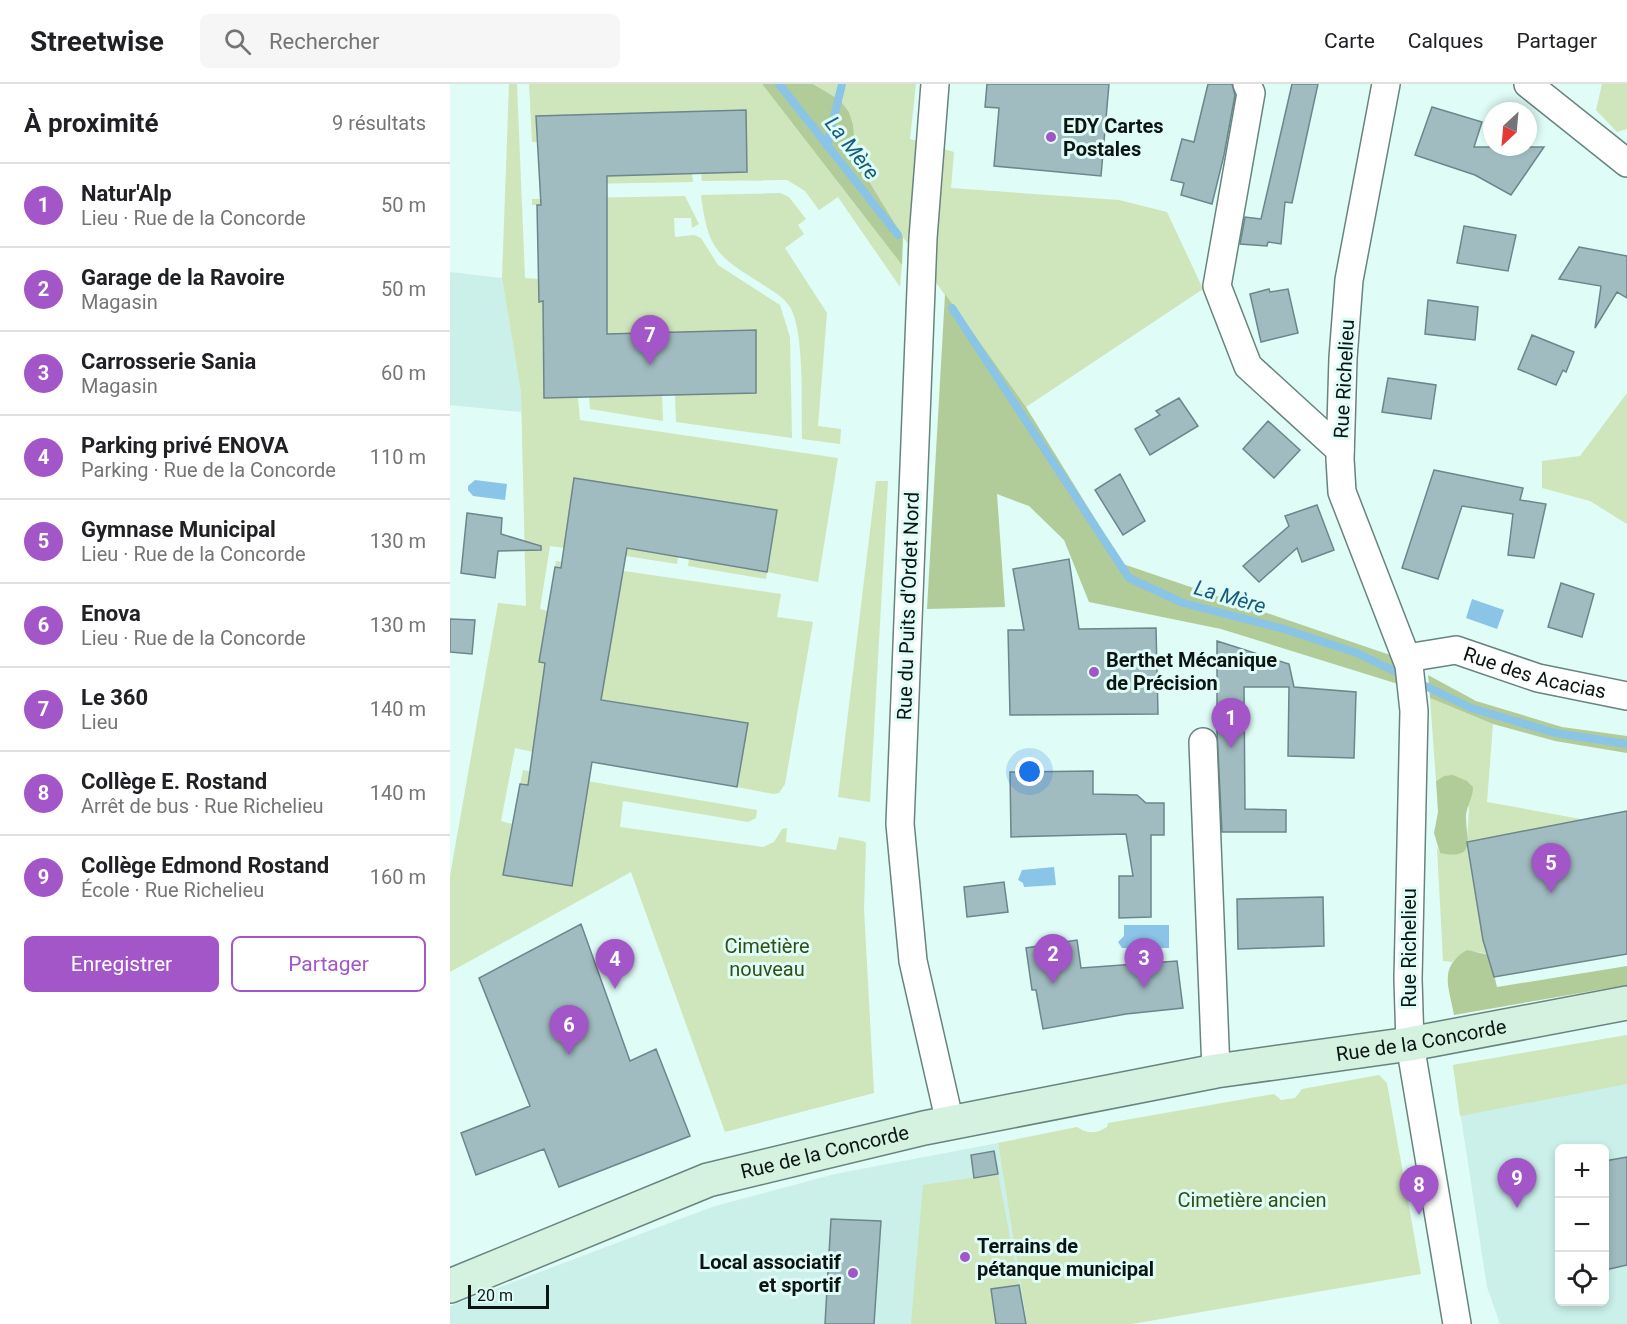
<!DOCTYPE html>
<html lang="fr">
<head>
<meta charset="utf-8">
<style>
  :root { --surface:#fff; --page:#f6f6f6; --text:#202124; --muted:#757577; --line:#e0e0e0; --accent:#a256c8 }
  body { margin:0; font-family:Roboto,sans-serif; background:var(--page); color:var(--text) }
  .controls { position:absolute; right:18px; bottom:18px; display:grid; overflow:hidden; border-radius:9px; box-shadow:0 3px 9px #0003 }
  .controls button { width:54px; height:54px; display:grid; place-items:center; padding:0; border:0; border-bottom:2px solid var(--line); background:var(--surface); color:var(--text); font:30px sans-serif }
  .compass { position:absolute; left:1033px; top:18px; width:54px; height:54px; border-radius:50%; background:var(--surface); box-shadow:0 3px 9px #0003; rotate:206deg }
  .scale { position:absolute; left:18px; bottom:15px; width:81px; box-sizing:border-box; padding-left:6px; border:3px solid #0b1514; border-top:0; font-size:16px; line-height:21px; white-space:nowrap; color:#0b1514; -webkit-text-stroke:4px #dffcf6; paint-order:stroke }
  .you { position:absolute; left:580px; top:688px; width:21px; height:21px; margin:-15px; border:4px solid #fff; border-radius:50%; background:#1a73e8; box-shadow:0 0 0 9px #1a73e833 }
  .badge { display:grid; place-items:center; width:39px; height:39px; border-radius:50%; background:var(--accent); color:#fff; font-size:20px; font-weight:700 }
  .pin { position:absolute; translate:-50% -50px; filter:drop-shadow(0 2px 3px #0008) }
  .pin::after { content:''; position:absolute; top:32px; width:21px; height:18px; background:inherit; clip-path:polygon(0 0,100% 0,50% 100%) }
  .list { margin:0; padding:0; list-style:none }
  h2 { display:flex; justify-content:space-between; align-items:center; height:78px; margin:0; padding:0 24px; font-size:26px }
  h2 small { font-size:20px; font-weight:400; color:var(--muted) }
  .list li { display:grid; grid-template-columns:39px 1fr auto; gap:18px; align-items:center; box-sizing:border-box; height:84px; padding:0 24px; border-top:2px solid var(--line) }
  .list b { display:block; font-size:22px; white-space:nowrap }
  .list p { margin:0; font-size:20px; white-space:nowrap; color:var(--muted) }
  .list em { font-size:20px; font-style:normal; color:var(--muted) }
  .actions { display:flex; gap:12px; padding:18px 24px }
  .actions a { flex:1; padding:14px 0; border:2px solid var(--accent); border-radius:9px; text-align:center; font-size:21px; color:var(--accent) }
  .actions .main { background:var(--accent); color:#fff }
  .icon { flex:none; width:33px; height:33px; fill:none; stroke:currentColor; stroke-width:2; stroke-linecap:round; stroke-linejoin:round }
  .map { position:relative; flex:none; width:1177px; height:1240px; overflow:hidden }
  header { display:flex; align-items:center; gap:36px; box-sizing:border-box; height:84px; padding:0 30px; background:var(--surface); border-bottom:2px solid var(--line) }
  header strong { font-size:28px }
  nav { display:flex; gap:33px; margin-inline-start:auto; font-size:21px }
  .search { width:420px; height:54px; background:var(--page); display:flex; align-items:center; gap:15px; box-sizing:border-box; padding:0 21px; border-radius:9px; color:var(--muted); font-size:22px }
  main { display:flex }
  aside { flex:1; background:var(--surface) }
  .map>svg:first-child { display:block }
  .built { fill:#caf0e9; fill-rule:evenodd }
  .green { fill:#cfe5bc }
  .forest { fill:#b1cc98 }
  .water { fill:#8ac4e6 }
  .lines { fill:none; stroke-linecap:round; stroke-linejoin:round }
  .stream { stroke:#8ac4e6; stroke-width:8 }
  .building { fill:#a0bcc0; stroke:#6c868b; stroke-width:1.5 }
  .street-casing { stroke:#69847f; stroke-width:30 }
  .secondary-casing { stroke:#69847f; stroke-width:36 }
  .street { stroke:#fff; stroke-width:27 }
  .secondary { stroke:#d5f1e0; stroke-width:33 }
  .poi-dot { fill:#a256c8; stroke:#dffcf6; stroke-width:2 }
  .labels { text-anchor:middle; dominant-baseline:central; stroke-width:6; stroke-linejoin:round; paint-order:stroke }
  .poi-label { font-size:20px; font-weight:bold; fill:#0b1514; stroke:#dffcf6; text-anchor:start }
  .street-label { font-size:20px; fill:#0b1514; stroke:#dffcf6 }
  .park-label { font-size:20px; fill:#344d16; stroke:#dffcf6 }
  .water-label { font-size:21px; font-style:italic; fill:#155c7d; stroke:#dffcf6 }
</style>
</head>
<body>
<header>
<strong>Streetwise</strong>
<div class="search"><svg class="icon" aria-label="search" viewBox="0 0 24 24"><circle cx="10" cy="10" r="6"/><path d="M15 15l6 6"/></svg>Rechercher</div>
<nav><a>Carte</a><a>Calques</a><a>Partager</a></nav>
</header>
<main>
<aside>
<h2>À proximité<small>9 résultats</small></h2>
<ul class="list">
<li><span class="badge">1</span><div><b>Natur'Alp</b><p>Lieu · Rue de la Concorde</p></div><em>50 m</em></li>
<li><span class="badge">2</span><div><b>Garage de la Ravoire</b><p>Magasin</p></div><em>50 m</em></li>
<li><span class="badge">3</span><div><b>Carrosserie Sania</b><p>Magasin</p></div><em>60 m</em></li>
<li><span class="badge">4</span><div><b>Parking privé ENOVA</b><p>Parking · Rue de la Concorde</p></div><em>110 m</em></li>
<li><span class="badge">5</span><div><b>Gymnase Municipal</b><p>Lieu · Rue de la Concorde</p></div><em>130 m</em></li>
<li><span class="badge">6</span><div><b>Enova</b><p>Lieu · Rue de la Concorde</p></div><em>130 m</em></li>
<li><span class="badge">7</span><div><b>Le 360</b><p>Lieu</p></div><em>140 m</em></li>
<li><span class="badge">8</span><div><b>Collège E. Rostand</b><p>Arrêt de bus · Rue Richelieu</p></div><em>140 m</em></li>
<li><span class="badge">9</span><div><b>Collège Edmond Rostand</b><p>École · Rue Richelieu</p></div><em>160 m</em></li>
</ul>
<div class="actions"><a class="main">Enregistrer</a><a>Partager</a></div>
</aside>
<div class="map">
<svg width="1177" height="1240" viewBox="0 0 1177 1240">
  <rect width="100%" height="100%" fill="#dffcf6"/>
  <!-- built -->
  <path class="built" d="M 0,188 L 52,194 L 71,309 L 71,328 L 0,321 Z
    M 1177,951 L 1177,1240 L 1050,1240 L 1037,1203 L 1003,981 ZM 1110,1064 L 1154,1064 L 1154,1218 L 1110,1218 Z
    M 548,1059 L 577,1240 L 0,1240 L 0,1222 L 262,1123 L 385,1090 Z"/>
  <!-- green -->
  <path class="green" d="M 59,0 L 67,0 L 75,194 L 88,195 L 89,217 L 157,215 L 156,120 L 82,121 L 82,115 L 235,112 L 249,140 L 242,144 L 241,134 L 224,134 L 225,153 L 244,151 L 251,154 L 268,181 L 330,221 L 340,253 L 342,354 L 226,338 L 225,311 L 306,309 L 306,247 L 94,252 L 94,314 L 128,313 L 130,336 L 388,374 L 368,498 L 317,488 L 316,495 L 238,482 L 239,475 L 317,488 L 327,426 L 124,394 L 115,454 L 146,460 L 145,468 L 100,462 L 90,525 L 98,527 L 89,578 L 155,588 L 105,483 L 106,477 L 331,510 L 327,533 L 363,538 L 335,700 L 329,709 L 323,710 L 287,703 L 298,640 L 83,668 L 65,664 L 51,737 L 62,740 L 53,790 L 122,802 L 136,712 L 70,700 L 73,686 L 307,726 L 306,734 L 298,738 L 173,717 L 170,743 L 313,763 L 324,758 L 332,745 L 337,744 L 336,758 L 386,766 L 389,753 L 413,757 L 416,759 L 414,825 L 424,1009 L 275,1048 L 181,788 L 0,888 L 0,792 L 48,519 L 76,522 L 71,309 L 52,194 Z
    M 79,0 L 312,0 L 452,181 L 450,203 L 388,113 L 369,126 L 355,107 L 337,96 L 252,97 L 251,89 L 296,26 L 86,32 L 87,58 L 82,58 Z
    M 363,0 L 466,0 L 460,55 L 504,68 L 501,104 L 669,116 L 717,128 L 753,205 L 576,323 L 453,153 L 406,76 L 399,28 L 390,16 Z
    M 1152,0 L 1177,0 L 1177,45 L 1167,48 L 1146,26 Z
    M 242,90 L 243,98 L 132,100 L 132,92 Z
    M 330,109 L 339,113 L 356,135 L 348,141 L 354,150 L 335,164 L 377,229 L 368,342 L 391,345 L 390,360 L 352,355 C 351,324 355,248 340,223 C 333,212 322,207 312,200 C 267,172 258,166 251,111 Z
    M 1177,309 L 1177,440 L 1140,417 L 1092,404 L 1092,377 L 1130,372 Z
    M 212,311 L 213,337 L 140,325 L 139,313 Z
    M 426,397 L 438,397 L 420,718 L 388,713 Z
    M 158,461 L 228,473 L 227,480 L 157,469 Z
    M 980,614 L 1043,640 L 1037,718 L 1136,736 L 1017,758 L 1019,724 L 994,692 L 986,697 Z
    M 1017,762 L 1033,855 L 1039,871 C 1025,865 1012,867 1002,878 L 993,877 L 987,763 L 990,769 L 1010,770 Z
    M 1177,951 L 1177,1000 L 1010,1032 L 1003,981 Z
    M 929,991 L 937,999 L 971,1190 L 682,1240 L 577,1240 L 548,1059 L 627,1043 C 637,1050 646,1050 657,1043 L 658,1039 L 824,1010 L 831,1016 L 845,1014 L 852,1005 Z
    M 548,1090 L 569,1201 L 541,1205 L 546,1240 L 461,1240 L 473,1101 Z"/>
  <!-- forest -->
  <path class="forest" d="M 312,0 L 363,0 L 390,16 L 399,28 L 403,41 L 406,76 L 453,153 L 452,181 Z
    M 495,210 L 576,323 L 673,480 L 943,572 L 948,600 L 771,545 L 639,518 L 614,456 L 579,422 L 547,410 L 555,523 L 477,525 Z
    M 978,591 L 1026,617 L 1112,643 L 1177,652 L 1177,669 L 1105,657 L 1043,640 L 980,614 Z
    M 1003,691 L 1017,697 L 1023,703 C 1023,714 1017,721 1016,731 C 1015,753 1029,777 990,769 L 984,749 L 988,728 L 986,697 L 994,692 Z
    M 1017,866 L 1039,871 L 1047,903 L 1177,882 L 1177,901 L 1004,931 C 999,903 988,883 1017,866 Z"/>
  <!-- water -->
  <path class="water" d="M 25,396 L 57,400 L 55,416 L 23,412 L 18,406 L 18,402 Z
    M 1022,515 L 1054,526 L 1047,545 L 1016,534 Z
    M 604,783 L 606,801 L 574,803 L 573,799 L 568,796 L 572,786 Z
    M 674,841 L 719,841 L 719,864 L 672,864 L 668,858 L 674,852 Z"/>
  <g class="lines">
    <!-- stream -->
    <path class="stream" d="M 329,0 L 448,151
      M 377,62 L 392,0
      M 502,224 L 679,494 L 733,519 L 834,545 L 907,569 L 1021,624 L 1105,649 L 1177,660"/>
  </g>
  <!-- building -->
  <path class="building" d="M 537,0 L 659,0 L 651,92 L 544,82 L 549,24 L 535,23 Z
    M 758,0 L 782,0 L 785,11 L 774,71 L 762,120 L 731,111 L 734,99 L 721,96 L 732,55 L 744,58 Z
    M 842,0 L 868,0 L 842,119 L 835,118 L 831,160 L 818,158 L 817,162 L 790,160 L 795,133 L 811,135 Z
    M 982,23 L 1032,38 L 1024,63 L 1094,63 L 1061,111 L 1025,91 L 965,71 Z
    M 296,26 L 297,88 L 157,92 L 157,250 L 306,246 L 306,309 L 94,314 L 93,217 L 89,218 L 87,121 L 91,121 L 86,32 Z
    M 1014,142 L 1066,151 L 1058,187 L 1007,179 Z
    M 1129,163 L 1177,172 L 1177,214 L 1167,208 L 1145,244 L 1151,202 L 1109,195 Z
    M 819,205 L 820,208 L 838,205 L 848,249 L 811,258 L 800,210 Z
    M 978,216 L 1028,223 L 1025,256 L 975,250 Z
    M 1082,251 L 1124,268 L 1116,288 L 1113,286 L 1106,301 L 1068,285 Z
    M 938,294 L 986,301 L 981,335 L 932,328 Z
    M 729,314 L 748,342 L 700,371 L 685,345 L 710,331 L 706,327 Z
    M 818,337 L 850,366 L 824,394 L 793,365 Z
    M 984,386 L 1073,404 L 1070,416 L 1096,420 L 1084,474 L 1058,471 L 1063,430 L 1012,422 L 988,495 L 952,484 Z
    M 670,390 L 695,437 L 673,451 L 645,406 Z
    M 124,394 L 327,426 L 317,488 L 177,464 L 151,616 L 298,639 L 287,703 L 142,678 L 122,802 L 53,791 L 70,700 L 78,701 L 95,579 L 89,578 L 105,483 L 111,484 Z
    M 867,421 L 884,466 L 852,478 L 847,464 L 809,498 L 793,482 L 839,442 L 835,432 Z
    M 17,429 L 52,434 L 51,450 L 91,462 L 91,466 L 48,467 L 45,494 L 11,489 Z
    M 619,475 L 629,545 L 706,544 L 708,630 L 560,631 L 558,546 L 574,546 L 563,485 Z
    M 1111,499 L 1144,510 L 1132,553 L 1098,543 Z
    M 0,535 L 25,536 L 22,570 L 0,568 Z
    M 767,557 L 839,580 L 844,603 L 906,608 L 904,674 L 838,672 L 839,603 L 794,603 L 795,725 L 836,726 L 836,748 L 772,748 L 767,648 Z
    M 643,687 L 643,710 L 687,711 L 696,719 L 714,719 L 714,751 L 701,751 L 701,833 L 669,834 L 669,792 L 683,792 L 676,750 L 561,753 L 560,688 Z
    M 1177,727 L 1177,870 L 1044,893 L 1033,856 L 1017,758 Z
    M 554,798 L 558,828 L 517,833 L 514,803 Z
    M 873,813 L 874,862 L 788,865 L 787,815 Z
    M 131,840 L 180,977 L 206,965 L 240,1052 L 109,1103 L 94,1065 L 26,1091 L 11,1049 L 80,1022 L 29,894 Z
    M 627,856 L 631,884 L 727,877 L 733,924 L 676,930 L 593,945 L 586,906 L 582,906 L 576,864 Z
    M 544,1067 L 548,1090 L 524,1094 L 521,1071 Z
    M 1177,1073 L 1177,1181 L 1155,1186 L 1155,1077 Z
    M 381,1135 L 431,1137 L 424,1240 L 375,1240 Z
    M 569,1201 L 576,1240 L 546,1240 L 541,1205 Z"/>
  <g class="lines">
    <!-- street casing -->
    <g class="street-casing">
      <g id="street">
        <path d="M 485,0 L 473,154 L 450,740 L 463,877 L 500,1039"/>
        <path d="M 797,0 L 801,9 L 767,202 L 798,282 L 890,366"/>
        <path d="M 936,0 L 899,196 L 893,274 L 890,375 L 892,408 L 959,581 L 964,627 L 958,895 L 960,960 L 1007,1240"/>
        <path d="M 1078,0 L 1177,79"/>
        <path id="s1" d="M 957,574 L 1006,566 L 1088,594 L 1177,612"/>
        <path d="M 753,658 L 766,987"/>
      </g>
    </g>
    <!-- secondary casing -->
    <g class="secondary-casing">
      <g id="secondary">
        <path id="s2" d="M 0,1202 L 258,1096 L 474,1044 L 766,987 L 960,960 L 1177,919"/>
      </g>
    </g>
    <!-- street -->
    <use href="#street" class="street"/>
    <!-- secondary -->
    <use href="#secondary" class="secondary"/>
  </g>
  <!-- markers -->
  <g class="poi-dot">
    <circle cx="601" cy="53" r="6"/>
    <circle cx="644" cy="588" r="6"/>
    <circle cx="515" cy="1173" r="6"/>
    <circle cx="403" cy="1189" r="6"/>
  </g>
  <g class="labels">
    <!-- poi labels -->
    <g class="poi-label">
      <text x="613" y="42">EDY Cartes<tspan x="613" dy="23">Postales</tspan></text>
      <text x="656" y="576">Berthet Mécanique<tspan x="656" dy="23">de Précision</tspan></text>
      <text x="527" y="1162">Terrains de<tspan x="527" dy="23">pétanque municipal</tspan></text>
      <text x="391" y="1178" text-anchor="end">Local associatif<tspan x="391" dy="23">et sportif</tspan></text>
    </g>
    <!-- street labels -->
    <g class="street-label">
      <text transform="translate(894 295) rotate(-87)">Rue Richelieu</text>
      <text transform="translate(458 522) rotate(-88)">Rue du Puits d'Ordet Nord</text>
      <text stroke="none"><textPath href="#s1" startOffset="132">Rue des Acacias</textPath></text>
      <text transform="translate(959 864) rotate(-90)">Rue Richelieu</text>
      <text stroke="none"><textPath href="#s2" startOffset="1006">Rue de la Concorde</textPath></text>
      <text stroke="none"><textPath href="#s2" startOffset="399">Rue de la Concorde</textPath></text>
    </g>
    <!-- park labels -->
    <g class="park-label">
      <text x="317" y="862">Cimetière<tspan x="317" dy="23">nouveau</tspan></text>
      <text x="802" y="1116">Cimetière ancien</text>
    </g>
    <!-- water labels -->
    <g class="water-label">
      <text transform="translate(402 64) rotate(52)">La Mère</text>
      <text transform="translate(780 513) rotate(16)">La Mère</text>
    </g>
  </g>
</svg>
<div class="controls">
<button>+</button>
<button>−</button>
<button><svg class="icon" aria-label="locate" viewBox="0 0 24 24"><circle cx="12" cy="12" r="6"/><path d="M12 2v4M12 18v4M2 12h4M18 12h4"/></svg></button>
</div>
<svg class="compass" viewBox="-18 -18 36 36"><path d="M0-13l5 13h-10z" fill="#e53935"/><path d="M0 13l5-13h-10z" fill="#757577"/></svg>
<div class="scale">20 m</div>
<div class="you"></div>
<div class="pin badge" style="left:781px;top:664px">1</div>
<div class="pin badge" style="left:603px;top:900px">2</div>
<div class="pin badge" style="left:694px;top:904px">3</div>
<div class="pin badge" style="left:165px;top:905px">4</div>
<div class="pin badge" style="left:1101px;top:809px">5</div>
<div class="pin badge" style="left:119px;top:971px">6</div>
<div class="pin badge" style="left:200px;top:281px">7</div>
<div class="pin badge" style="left:969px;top:1131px">8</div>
<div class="pin badge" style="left:1067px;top:1124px">9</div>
</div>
</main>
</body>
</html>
